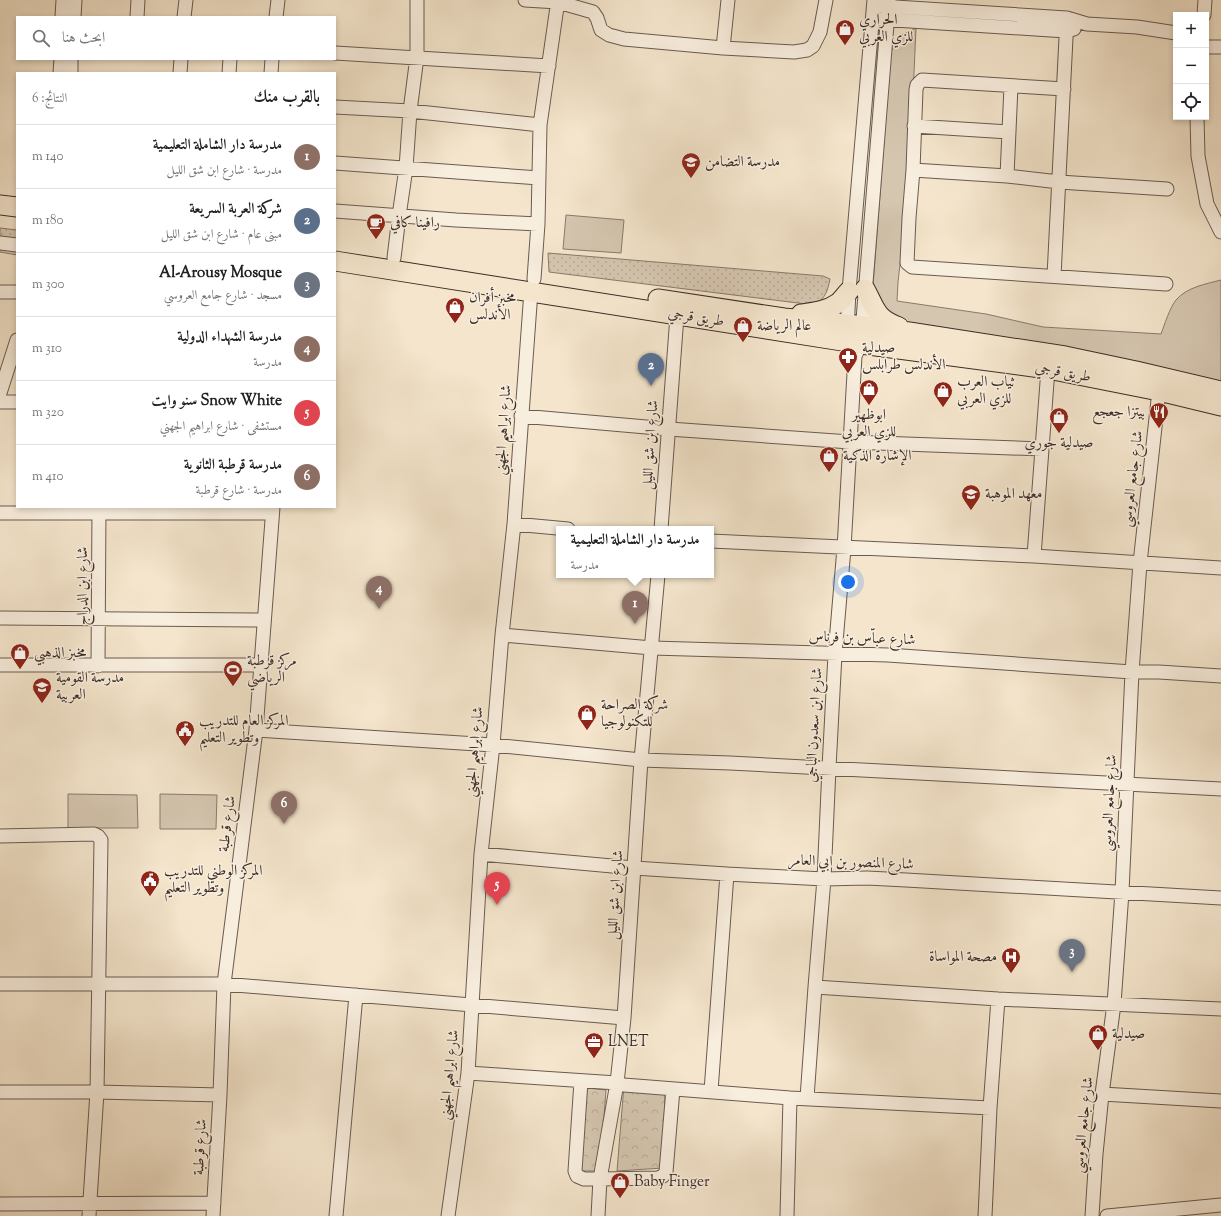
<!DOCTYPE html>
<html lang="ar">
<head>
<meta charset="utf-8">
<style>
  :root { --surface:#fff; --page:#f6f6f6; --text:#202124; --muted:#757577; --line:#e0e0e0; --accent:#db2777 }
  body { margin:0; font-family:"Sorts Mill Goudy",Amiri,serif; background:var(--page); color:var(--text); direction:rtl }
  .controls { position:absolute; right:12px; top:12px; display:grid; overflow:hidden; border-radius:0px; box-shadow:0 2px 6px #0003 }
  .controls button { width:36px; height:36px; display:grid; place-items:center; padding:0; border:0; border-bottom:1px solid var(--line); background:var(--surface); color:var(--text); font:20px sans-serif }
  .you { position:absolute; left:848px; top:582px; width:14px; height:14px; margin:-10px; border:3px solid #fff; border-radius:50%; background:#1a73e8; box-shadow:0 0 0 6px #1a73e833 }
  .badge { display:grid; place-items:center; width:26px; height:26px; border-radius:50%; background:var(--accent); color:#fff; font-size:13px; font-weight:700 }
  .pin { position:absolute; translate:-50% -33px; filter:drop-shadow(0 1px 2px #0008) }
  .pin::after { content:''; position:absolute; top:21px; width:14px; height:12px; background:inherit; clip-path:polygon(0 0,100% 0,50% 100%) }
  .popup { position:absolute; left:556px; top:526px; width:158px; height:52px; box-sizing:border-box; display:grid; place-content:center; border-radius:0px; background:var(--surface); filter:drop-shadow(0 1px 3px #0005); font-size:13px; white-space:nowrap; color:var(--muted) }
  .popup b { font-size:15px; color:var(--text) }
  .popup::after { content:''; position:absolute; left:50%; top:100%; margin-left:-8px; border:8px solid transparent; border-top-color:var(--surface) }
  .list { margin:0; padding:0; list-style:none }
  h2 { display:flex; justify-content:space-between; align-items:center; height:52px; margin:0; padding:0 16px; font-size:17px }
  h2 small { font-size:13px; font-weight:400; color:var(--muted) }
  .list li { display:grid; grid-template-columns:26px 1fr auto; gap:12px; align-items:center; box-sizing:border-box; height:64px; padding:0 16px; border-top:1px solid var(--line) }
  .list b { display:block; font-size:15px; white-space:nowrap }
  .list p { margin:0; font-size:13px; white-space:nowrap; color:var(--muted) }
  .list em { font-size:13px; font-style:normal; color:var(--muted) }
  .icon { flex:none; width:22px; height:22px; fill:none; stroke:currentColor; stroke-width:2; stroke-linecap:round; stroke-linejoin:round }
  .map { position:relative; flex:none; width:1221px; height:1216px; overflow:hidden; direction:ltr }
  .search { position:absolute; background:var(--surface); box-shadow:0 2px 6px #0003; left:16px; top:16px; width:320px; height:44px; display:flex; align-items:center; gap:10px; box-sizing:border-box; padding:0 14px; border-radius:0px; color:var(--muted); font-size:15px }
  .panel { position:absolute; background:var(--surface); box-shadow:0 2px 6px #0003; left:16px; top:72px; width:320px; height:436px; border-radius:0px; direction:rtl }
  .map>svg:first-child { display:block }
  .grass { fill:#d5c6b0; stroke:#887a6c }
  .park { fill:url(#park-crowns); stroke:#887a6c }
  .garden { fill:url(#garden-dots); stroke:#887a6c }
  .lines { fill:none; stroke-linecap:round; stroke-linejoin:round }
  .minor-casing { stroke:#6a5b50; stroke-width:15 }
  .highway-casing { stroke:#3c2d27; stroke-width:21 }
  .minor { stroke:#f8eede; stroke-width:13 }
  .highway { stroke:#f4e5cc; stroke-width:19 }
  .labels { text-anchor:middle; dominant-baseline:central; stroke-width:3; stroke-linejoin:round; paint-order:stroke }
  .poi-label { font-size:15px; fill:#3c2d27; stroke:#f8eede; text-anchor:start }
  .street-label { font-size:15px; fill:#3c2d27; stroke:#f8eede }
</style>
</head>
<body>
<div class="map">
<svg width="1221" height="1216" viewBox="0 0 1221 1216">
  <defs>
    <pattern id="park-crowns" width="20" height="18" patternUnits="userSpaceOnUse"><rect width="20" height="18" fill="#d5c6b0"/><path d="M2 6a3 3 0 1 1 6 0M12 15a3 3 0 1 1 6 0" fill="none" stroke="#b8aa97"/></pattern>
    <pattern id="garden-dots" width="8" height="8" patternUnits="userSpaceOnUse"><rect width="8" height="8" fill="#d5c6b0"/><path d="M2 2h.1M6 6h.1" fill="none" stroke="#b8aa97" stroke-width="1.8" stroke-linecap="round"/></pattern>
  </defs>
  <rect width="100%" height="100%" fill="#f4e5cc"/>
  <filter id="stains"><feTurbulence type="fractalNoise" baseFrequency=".005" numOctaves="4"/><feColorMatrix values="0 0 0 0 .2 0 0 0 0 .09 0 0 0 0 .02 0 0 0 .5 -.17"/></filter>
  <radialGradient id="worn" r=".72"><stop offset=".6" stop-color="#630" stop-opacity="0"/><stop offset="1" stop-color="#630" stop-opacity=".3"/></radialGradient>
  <!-- grass -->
  <path class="grass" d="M 916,28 L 909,185 L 898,282 L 897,301 L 986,314 L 1043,327 L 1161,334 C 1164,326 1170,307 1176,300 C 1187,287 1206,284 1221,280 L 1221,384 L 895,321 L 880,302 L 873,286 L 891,51 L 900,36 Z
    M 566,215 L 624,220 L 621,253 L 563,249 Z
    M 68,794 L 137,795 L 138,828 L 68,828 Z
    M 160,794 L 217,795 L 216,829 L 160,829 Z"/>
  <!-- park -->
  <path class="park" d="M 624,1085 L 665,1093 L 663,1168 L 617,1171 Z
    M 587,1088 L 606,1090 L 600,1171 L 581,1171 Z"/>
  <!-- garden -->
  <path class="garden" d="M 0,228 L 17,230 L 17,255 L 0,252 Z
    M 548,253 L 823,276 L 830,279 C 827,292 826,298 814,305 L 549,272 Z"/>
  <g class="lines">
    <!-- minor casing -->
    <g class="minor-casing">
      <path id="minor" d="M 525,0 L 558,2 L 593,12 L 597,18 L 601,30 L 609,35 L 624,39 L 723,48 L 794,52 L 807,50 L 813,46 L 820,32 L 826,0
        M 880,6 L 1067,18 L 1087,24 L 1137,27 L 1176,33
        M 1204,15 L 1205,0
        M 62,17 L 63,0
        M 74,17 L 75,0
        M 137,17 L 138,0
        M 184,17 L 186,0
        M 276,17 L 278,0
        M 879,19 L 1066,31 L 1074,29
        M 1206,47 L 1221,47
        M 723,48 L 728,0
        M 335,53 L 549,66
        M 60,73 L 61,59
        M 71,73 L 71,59
        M 180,73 L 181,59
        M 229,73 L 230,59
        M 271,73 L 272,59
        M 1064,89 L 922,80 L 917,85 L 916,90 L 913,170 L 909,218 L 907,263 L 912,267 L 1166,284
        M 335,107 L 410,111 L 540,125
        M 1197,117 L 1198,156 L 1207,204 L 1221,232
        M 914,126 L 1009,132
        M 335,163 L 539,178
        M 913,170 L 1007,176 L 1059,182 L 1167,189
        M 1007,176 L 1011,86
        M 335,211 L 456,220 L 538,224
        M 0,243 L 17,245
        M 394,258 L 399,216 L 406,168 L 410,111 L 417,57 L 417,0
        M 1054,276 L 1067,18
        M 534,279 L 538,224 L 540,125 L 558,0
        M 0,292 L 17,292
        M 847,331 L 849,291 L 874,0
        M 0,393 L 17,340
        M 0,402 L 17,402
        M 521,416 L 669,429 L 850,442 L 1042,449
        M 0,513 L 272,513
        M 514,524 L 568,529
        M 661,529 L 677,316
        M 711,541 L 1034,556 L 1221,568
        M 1034,556 L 1048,369
        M 0,618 L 264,620
        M 502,635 L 652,648 L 888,655 L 1132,672 L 1159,672 L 1221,676
        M 0,665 L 260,665
        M 98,666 L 99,507
        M 256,730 L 493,745 L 641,760 L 730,763 L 1221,789
        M 0,836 L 94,834 L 98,836 L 101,840 L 97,1092 L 89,1216
        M 481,854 L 634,868 L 727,874 L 824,879 L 867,878 L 906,880 L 1221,898
        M 0,984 L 224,984 L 624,1018
        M 815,987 L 998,999 L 1221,1009
        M 468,1073 L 617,1083 L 624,1085 L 790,1098 L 990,1108
        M 581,1081 L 575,1171 L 577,1176 L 584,1179 L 600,1179 L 658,1178 L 663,1176 L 666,1172 L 673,1089
        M 711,1091 L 727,874
        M 0,1092 L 97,1092 L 220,1095
        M 1102,1094 L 1221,1101
        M 807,1098 L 815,987 L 824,879 L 829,768 L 835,654 L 844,548 L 855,356 L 861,344 L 889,0
        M 0,1204 L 214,1203
        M 213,1216 L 220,1095 L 224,984 L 256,730 L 273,507
        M 336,1216 L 356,995
        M 448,1216 L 468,1073 L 481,854 L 493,745 L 502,635 L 514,524 L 531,291
        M 598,1216 L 600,1179 L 617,1083 L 624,1018 L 641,760 L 658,575
        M 787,1216 L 790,1098
        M 985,1216 L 990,1108 L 998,999
        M 1092,1216 L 1096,1154 L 1102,1094 L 1114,1004 L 1122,892 L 1132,672 L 1140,563 L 1159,391
        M 1107,1216 L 1221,1205"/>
    </g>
    <!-- highway casing -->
    <g class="highway-casing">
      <path id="highway" d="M 0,205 L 17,207
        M 335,261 L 861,344 L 1048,369 L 1159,391 L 1221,406
        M 865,289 C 876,309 875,318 899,327
        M 658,299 L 784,318 L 847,324 L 909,332 L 1065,356 L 1136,371 L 1221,391
        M 801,314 C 814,312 827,311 838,303 C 842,300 845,295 849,291"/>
    </g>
    <!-- minor -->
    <use href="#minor" class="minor"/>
    <!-- highway -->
    <use href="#highway" class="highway"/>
  </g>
  <!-- icons -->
  <defs>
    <g id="shop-pin" transform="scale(1)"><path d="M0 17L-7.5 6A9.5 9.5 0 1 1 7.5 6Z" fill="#8f2418" stroke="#f8eede"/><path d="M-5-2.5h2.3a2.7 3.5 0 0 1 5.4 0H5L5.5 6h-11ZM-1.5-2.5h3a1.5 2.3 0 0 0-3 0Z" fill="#fff"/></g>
    <g id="school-pin" transform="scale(1)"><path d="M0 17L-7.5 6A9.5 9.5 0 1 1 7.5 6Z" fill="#8f2418" stroke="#f8eede"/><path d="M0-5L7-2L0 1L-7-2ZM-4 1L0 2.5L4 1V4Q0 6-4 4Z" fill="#fff"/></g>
    <g id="cafe-pin" transform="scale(1)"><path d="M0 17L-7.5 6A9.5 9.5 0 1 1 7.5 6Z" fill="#8f2418" stroke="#f8eede"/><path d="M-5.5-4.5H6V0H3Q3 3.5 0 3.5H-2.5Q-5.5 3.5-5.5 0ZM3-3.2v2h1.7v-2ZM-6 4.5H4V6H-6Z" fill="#fff"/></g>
    <g id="pharmacy-pin" transform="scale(1)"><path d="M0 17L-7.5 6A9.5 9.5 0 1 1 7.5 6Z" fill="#8f2418" stroke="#f8eede"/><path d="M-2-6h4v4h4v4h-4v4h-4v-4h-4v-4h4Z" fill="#fff"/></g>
    <g id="restaurant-pin" transform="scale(1)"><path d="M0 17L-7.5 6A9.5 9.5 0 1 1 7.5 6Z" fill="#8f2418" stroke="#f8eede"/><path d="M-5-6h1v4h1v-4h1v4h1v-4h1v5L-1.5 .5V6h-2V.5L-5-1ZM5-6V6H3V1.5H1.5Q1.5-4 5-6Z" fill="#fff"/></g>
    <g id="stadium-pin" transform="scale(1)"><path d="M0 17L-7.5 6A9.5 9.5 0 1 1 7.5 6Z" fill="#8f2418" stroke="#f8eede"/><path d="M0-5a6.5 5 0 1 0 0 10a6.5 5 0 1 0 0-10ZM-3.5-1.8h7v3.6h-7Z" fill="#fff"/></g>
    <g id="civic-pin" transform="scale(1)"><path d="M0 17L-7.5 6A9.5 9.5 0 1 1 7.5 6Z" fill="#8f2418" stroke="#f8eede"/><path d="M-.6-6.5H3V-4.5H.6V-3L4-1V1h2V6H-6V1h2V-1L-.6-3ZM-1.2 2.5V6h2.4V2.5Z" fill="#fff"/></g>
    <g id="hospital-pin" transform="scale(1)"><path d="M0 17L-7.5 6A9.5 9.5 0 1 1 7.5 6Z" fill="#8f2418" stroke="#f8eede"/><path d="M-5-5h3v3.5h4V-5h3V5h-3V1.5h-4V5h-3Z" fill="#fff"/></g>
    <g id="office-pin" transform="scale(1)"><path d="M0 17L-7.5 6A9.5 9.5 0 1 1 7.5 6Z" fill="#8f2418" stroke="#f8eede"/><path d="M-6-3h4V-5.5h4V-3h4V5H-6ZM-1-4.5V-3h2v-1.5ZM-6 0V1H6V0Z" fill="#fff"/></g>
  </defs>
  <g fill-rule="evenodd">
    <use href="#shop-pin" x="845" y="29"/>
    <use href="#school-pin" x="691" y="162"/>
    <use href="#cafe-pin" x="376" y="223"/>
    <use href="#shop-pin" x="455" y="307"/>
    <use href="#shop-pin" x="743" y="326"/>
    <use href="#pharmacy-pin" x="848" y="357"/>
    <use href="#shop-pin" x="869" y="389"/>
    <use href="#shop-pin" x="943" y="391"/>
    <use href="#restaurant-pin" x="1159" y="412"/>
    <use href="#shop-pin" x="1059" y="417"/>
    <use href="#shop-pin" x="829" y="456"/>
    <use href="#school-pin" x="971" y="494"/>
    <use href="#shop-pin" x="20" y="653"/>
    <use href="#stadium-pin" x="233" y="670"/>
    <use href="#school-pin" x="42" y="687"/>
    <use href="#shop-pin" x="587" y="714"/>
    <use href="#civic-pin" x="185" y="730"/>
    <use href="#civic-pin" x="150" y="880"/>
    <use href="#hospital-pin" x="1011" y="957"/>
    <use href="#shop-pin" x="1098" y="1034"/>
    <use href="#office-pin" x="594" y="1042"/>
    <use href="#shop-pin" x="620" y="1182"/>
  </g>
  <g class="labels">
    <!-- poi labels -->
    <g class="poi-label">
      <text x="859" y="20">الحراري<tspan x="859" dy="17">للزي العربي</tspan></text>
      <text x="705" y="162">مدرسة التضامن</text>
      <text x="390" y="223">رافينا كافي</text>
      <text x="469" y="298">مخبز أفران<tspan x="469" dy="17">الأندلس</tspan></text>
      <text x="757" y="326">عالم الرياضة</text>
      <text x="862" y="348">صيدلية<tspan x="862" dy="17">الأندلس طرابلس</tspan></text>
      <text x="957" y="382">ثياب العرب<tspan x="957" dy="17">للزي العربي</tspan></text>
      <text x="1145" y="412" text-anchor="end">بيتزا جعجع</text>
      <text x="869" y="415" text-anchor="middle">ابوظهير<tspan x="869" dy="17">للزي العربي</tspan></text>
      <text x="1059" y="443" text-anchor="middle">صيدلية جوري</text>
      <text x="843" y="456">الإشارة الذكية</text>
      <text x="985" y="494">معهد الموهبة</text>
      <text x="34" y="653">مخبز الذهبي</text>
      <text x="247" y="661">مركز قرطبة<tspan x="247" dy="17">الرياضي</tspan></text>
      <text x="56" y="678">مدرسة القومية<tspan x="56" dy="17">العربية</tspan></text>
      <text x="601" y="705">شركة الصراحة<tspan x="601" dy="17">للتكنولوجيا</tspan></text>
      <text x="199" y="721">المركز العام للتدريب<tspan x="199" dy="17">وتطوير التعليم</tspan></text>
      <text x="164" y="871">المركز الوطني للتدريب<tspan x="164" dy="17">وتطوير التعليم</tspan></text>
      <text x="997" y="957" text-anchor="end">مصحة المواساة</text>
      <text x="1112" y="1034">صيدلية</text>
      <text x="608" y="1042">LNET</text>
      <text x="634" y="1182">Baby Finger</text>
    </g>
    <!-- street labels -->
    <g class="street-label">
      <text transform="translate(696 318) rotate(9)">طريق قرجي</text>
      <text transform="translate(1063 373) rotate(10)">طريق قرجي</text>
      <text transform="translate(504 430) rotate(-86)">شارع ابراهيم الجهني</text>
      <text transform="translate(651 445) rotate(-86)">شارع ابن شق الليل</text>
      <text transform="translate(1133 479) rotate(-83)">شارع جامع العروسي</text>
      <text transform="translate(83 586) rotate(-90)">شارع ابن الدراج</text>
      <text transform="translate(862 639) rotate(2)">شارع عباّس بن فرناس</text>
      <text transform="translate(815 725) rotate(-87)">شارع ابن سعدون الباجي</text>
      <text transform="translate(475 752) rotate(-85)">شارع ابراهيم الجهني</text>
      <text transform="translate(1110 803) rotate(-87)">شارع جامع العروسي</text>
      <text transform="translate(228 824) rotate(-83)">شارع قرطبة</text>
      <text transform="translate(851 863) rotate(2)">شارع المنصور بن ابي العامر</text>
      <text transform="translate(616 895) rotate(-86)">شارع ابن شق الليل</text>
      <text transform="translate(450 1075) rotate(-84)">شارع ابراهيم الجهني</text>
      <text transform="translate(1084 1125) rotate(-84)">شارع جامع العروسي</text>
      <text transform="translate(201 1147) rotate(-87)">شارع قرطبة</text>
    </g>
  </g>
  <rect width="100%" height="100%" filter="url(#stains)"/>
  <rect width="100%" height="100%" fill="url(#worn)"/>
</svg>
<div class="controls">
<button>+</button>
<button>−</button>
<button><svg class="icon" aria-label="locate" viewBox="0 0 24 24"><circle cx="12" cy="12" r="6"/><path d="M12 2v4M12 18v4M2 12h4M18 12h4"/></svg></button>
</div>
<div class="you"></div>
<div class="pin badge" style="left:635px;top:624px;background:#8d6e63">1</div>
<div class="popup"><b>مدرسة دار الشاملة التعليمية</b>مدرسة</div>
<div class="pin badge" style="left:651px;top:386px;background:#5c6f8a">2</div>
<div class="pin badge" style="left:1072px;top:972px;background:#6b7280">3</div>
<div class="pin badge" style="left:379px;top:609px;background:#8d6e63">4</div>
<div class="pin badge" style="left:497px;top:905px;background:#e0444e">5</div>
<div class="pin badge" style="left:284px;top:824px;background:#8d6e63">6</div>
<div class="search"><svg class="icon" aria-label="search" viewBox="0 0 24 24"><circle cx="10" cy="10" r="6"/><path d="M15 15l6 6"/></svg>ابحث هنا</div>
<section class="panel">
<h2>بالقرب منك<small>النتائج: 6</small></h2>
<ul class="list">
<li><span class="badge" style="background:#8d6e63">1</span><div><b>مدرسة دار الشاملة التعليمية</b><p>مدرسة · شارع ابن شق الليل</p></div><em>140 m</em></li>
<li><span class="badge" style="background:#5c6f8a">2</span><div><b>شركة العربة السريعة</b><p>مبنى عام · شارع ابن شق الليل</p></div><em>180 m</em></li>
<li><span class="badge" style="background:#6b7280">3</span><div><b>Al-Arousy Mosque</b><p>مسجد · شارع جامع العروسي</p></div><em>300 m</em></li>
<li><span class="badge" style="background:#8d6e63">4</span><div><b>مدرسة الشهداء الدولية</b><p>مدرسة</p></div><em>310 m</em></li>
<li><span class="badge" style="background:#e0444e">5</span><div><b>Snow White سنو وايت</b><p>مستشفى · شارع ابراهيم الجهني</p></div><em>320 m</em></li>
<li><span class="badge" style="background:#8d6e63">6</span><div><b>مدرسة قرطبة الثانوية</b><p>مدرسة · شارع قرطبة</p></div><em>410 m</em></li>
</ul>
</section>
</div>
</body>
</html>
